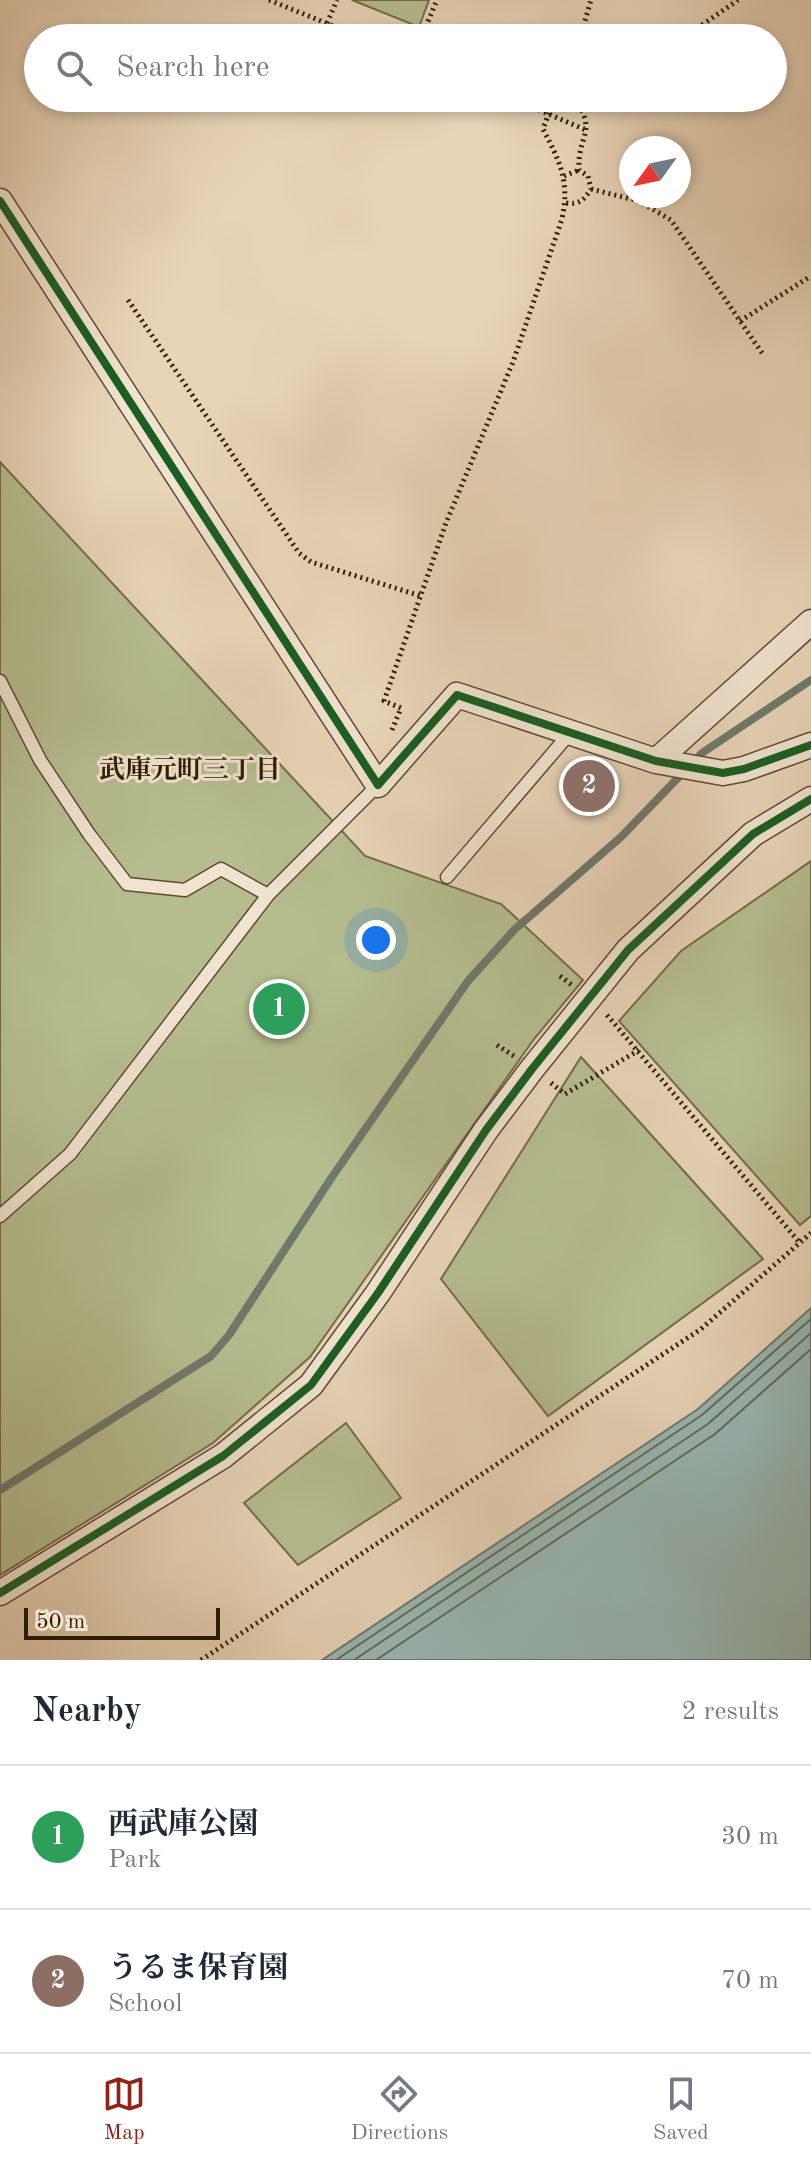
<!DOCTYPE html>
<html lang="en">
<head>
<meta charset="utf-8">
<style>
  :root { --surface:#fff; --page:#f6f6f7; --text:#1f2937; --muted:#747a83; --line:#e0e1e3; --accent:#8f2418 }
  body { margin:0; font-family:"Old Standard TT","Noto Serif JP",serif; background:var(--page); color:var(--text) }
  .compass { position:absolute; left:619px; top:136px; width:72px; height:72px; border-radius:50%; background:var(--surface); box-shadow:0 4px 12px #0003; rotate:237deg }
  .scale { position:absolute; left:24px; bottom:20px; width:196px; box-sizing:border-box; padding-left:8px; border:4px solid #311d00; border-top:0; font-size:22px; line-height:28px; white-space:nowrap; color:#311d00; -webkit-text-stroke:6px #f0e3d0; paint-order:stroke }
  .you { position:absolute; left:376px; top:940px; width:28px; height:28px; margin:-20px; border:6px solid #fff; border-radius:50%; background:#1a73e8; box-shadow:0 0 0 12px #1a73e833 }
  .badge { display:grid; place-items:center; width:52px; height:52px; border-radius:50%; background:var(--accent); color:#fff; font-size:26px; font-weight:700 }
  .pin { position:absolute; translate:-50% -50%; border:4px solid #fff; box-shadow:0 2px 8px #0006 }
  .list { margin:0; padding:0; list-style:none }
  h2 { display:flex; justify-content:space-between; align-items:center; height:104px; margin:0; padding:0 32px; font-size:34px }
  h2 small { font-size:26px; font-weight:400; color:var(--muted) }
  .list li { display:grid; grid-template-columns:52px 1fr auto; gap:24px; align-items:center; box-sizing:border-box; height:144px; padding:0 32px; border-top:2px solid var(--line) }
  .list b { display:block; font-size:30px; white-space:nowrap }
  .list p { margin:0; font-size:26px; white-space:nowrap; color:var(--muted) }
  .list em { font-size:26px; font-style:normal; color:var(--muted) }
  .icon { flex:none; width:44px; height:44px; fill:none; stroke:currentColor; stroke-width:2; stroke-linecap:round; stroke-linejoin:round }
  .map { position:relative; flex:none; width:811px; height:1660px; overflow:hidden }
  .search { position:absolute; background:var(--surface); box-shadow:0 4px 12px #0003; left:24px; right:24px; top:24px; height:88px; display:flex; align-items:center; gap:20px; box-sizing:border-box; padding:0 28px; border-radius:44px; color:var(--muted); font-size:30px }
  .sheet { height:392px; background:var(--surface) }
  nav { display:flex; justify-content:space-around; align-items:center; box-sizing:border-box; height:112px; border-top:2px solid var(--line); background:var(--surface); font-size:22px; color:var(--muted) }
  nav a { display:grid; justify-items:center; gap:4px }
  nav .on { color:var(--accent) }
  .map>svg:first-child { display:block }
  .green { fill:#b5bd8f; stroke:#736d48; stroke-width:2 }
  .water { fill:#98b7b3; stroke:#6f796b; stroke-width:2 }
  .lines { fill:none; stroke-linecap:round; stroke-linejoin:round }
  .shore { stroke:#646a5a; stroke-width:2 }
  .stream { stroke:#6f796b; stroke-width:8 }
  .lane-casing { stroke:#5f4b2e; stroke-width:15 }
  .street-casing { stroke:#5f4b2e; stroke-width:27 }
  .path { stroke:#311d00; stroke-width:5; stroke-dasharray:2 4; stroke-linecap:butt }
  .lane { stroke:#f0e3d0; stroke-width:12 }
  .street { stroke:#f0e3d0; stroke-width:24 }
  .cycleway-casing { stroke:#f0e3d0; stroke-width:13 }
  .cycleway { stroke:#1b5e20; stroke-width:8 }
  .labels { text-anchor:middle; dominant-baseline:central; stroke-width:6; stroke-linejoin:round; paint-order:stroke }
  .neighbourhood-label { font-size:26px; font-weight:bold; fill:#311d00; stroke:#f0e3d0 }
</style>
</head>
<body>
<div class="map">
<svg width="811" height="1660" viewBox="0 0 811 1660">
  <rect width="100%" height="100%" fill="#e8d4b7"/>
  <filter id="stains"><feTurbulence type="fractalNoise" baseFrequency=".0025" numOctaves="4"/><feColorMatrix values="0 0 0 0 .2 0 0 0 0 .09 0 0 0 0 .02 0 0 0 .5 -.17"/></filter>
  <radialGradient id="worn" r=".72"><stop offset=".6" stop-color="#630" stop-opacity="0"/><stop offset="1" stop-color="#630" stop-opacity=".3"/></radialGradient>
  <!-- green -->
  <path class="green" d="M 352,0 L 429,0 L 419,27 Z
    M 0,462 L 365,856 L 501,904 L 583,980 L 534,1039 L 310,1357 L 213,1443 L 0,1575 Z
    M 811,861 L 811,1216 L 800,1225 L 619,1021 L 681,951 Z
    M 581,1057 L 763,1259 L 548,1416 L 441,1279 Z
    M 346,1423 L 401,1498 L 298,1565 L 244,1503 Z"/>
  <!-- water -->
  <path class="water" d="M 811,1308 L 811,1660 L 322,1660 L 698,1409 Z"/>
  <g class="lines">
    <!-- shore -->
    <path class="shore" d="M 336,1660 L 702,1415 L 811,1319
      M 354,1660 L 708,1424 L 811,1333
      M 376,1660 L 715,1434 L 811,1349"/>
    <!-- stream -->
    <path class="stream" d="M 0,1490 L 211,1356 L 229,1335 L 332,1177 L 468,981 L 514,930 L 621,837 L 702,753 L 811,680"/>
    <!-- lane casing -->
    <g class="lane-casing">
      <path id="lane" d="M 0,681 L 40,760 L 89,834 L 127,884 L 185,890 L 221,869 L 268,895
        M 447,877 L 570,733
        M 0,1216 L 70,1154 L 268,895 L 378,785"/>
    </g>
    <!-- street casing -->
    <g class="street-casing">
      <path id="street" d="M 0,201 L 378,785 L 457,695 L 656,761 L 723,773 L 744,769 L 811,745
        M 656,761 L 811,622
        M 0,1593 L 223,1456 L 311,1385 L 378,1293 L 486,1130 L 532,1069 L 628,950 L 753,834 L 811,799"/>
    </g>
    <!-- path -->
    <path class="path" d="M 269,0 L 363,38
      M 327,23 L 337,0
      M 702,25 L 738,0
      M 421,38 L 437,0
      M 580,38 L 591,0
      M 511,98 L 586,130
      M 564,176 L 579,170
      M 591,189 L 639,201 L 671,220 L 762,353
      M 566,203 C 579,205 584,200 591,189 L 588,176 L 579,170 C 577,135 598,134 575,98
      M 128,300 L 299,553 L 311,562 L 421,596
      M 740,321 L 811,276
      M 392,730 L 401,708 L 384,701 L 446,523 L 513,362 L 562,219 C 570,181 560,162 543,129 L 549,113
      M 560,976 L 572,985
      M 607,1015 L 800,1243
      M 497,1045 L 514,1056
      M 551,1083 L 565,1094 L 639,1050
      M 201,1660 L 701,1329 L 811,1233"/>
    <!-- lane -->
    <use href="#lane" class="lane"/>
    <!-- street -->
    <use href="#street" class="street"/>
    <!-- cycleway casing -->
    <g class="cycleway-casing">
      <path id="cycleway" d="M 0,201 L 378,785 L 457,695 L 656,761 L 723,773 L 744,769 L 811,745
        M 0,1593 L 223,1456 L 311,1385 L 378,1293 L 486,1130 L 532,1069 L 628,950 L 753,834 L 811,799"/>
    </g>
    <!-- cycleway -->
    <use href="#cycleway" class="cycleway"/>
  </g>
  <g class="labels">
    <!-- neighbourhood labels -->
    <g class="neighbourhood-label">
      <text x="190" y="771">武庫元町三丁目</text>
    </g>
  </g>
  <rect width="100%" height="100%" filter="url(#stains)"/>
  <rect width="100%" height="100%" fill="url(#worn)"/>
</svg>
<svg class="compass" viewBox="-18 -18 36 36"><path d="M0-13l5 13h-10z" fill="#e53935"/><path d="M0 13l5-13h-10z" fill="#747a83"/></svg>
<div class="scale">50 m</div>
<div class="you"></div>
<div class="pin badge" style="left:279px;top:1009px;background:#2e9e5b">1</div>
<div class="pin badge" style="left:589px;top:786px;background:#8d6e63">2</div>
<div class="search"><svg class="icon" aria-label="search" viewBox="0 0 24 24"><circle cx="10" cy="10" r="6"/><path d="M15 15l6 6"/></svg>Search here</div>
</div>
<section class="sheet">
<h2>Nearby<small>2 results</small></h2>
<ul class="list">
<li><span class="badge" style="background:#2e9e5b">1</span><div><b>西武庫公園</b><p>Park</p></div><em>30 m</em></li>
<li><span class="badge" style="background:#8d6e63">2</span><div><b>うるま保育園</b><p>School</p></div><em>70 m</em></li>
</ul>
</section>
<nav>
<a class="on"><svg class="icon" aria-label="map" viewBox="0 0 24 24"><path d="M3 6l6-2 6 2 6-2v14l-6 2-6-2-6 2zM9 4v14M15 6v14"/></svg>Map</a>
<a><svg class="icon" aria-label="directions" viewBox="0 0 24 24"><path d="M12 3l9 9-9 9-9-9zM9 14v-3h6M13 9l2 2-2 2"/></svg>Directions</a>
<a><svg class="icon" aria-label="saved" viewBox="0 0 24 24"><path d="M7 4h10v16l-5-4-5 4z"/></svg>Saved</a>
</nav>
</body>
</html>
